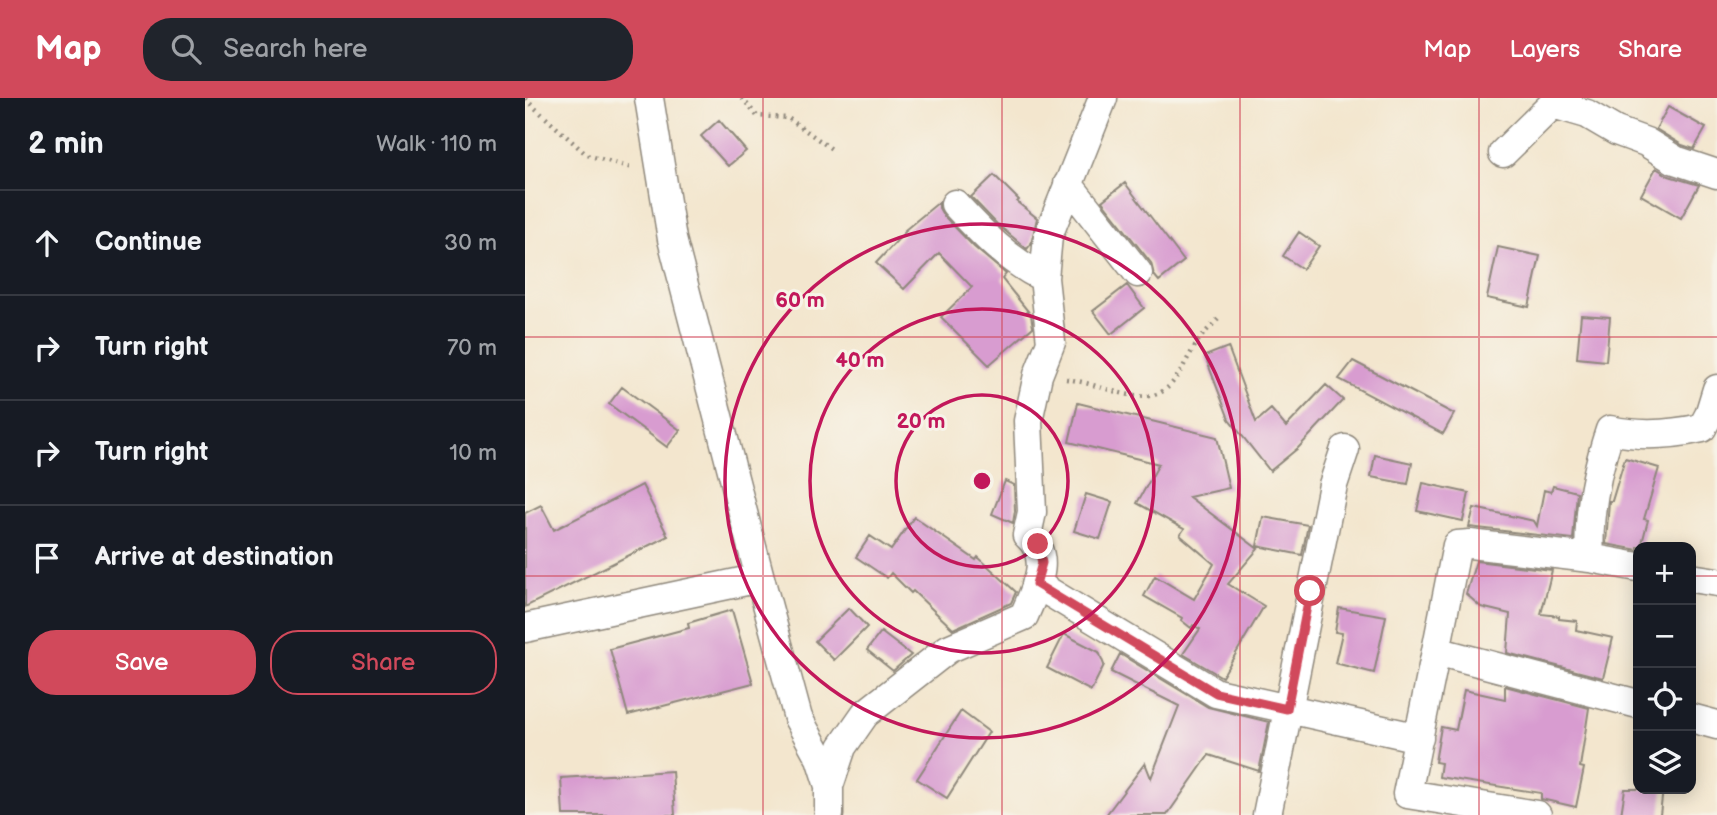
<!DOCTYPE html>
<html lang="en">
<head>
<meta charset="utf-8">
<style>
  :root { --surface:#171b24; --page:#20242c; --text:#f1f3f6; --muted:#9ea1a6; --line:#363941; --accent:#d1495b }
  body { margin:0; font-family:"Balsamiq Sans",sans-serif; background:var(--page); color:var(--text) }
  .controls { position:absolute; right:21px; bottom:21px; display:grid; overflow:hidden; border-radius:14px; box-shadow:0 4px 18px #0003 }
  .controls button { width:63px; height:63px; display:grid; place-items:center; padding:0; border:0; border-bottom:2px solid var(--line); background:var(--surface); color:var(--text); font:35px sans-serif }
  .stop { position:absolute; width:21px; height:21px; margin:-16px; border:5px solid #d1495b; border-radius:50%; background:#fff }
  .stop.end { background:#d1495b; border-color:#fff; box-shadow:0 2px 7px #0008 }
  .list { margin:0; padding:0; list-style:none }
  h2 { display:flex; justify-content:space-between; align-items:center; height:91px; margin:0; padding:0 28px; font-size:30px }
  h2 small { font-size:23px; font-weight:400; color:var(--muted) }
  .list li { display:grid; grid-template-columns:46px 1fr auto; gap:21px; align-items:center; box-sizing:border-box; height:105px; padding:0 28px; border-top:2px solid var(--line) }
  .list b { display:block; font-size:26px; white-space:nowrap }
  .list em { font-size:23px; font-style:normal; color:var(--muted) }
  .actions { display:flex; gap:14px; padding:21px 28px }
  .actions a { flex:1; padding:16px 0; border:2px solid var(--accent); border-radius:28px; text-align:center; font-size:24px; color:var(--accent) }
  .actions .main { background:var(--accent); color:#fff }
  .icon { flex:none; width:38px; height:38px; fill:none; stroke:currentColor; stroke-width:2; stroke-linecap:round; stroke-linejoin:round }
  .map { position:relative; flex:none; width:1192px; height:717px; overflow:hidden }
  header { display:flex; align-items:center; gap:42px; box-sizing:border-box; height:98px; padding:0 35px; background:var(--accent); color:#fff }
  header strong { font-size:33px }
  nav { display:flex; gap:38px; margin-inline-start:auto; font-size:24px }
  .search { width:490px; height:63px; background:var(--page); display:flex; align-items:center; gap:18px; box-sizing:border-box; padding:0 24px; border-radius:28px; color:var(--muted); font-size:26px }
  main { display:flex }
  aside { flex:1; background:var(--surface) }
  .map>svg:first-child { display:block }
  .building { fill:#d89cd0 }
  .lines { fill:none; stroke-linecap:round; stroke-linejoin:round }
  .minor-casing { stroke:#8f887c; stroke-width:31 }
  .path { stroke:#8f887c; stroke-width:4.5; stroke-dasharray:2 5; stroke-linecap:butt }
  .minor { stroke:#fff; stroke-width:28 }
  .route { stroke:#d1495b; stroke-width:9 }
  .grid { fill:none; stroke:#d1495b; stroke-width:2; stroke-opacity:0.55 }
  .ring { fill:none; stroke:#c2185b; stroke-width:3.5 }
  .centre { fill:#c2185b; stroke:#f7f3e8; stroke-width:3.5 }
  .ring-label { font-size:21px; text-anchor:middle; font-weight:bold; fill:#c2185b; stroke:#f7f3e8; stroke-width:6; stroke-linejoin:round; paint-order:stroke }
</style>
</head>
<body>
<header>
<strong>Map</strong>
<div class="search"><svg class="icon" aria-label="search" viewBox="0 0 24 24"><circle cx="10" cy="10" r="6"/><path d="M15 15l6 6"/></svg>Search here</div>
<nav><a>Map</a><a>Layers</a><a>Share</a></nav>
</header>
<main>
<aside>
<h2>2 min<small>Walk · 110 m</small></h2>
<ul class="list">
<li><svg class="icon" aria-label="ahead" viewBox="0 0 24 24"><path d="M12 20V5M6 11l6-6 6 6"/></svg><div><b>Continue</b></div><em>30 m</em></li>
<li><svg class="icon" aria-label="right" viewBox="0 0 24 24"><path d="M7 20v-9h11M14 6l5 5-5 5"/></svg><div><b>Turn right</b></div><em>70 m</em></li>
<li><svg class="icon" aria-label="right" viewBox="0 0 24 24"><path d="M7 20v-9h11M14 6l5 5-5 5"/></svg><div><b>Turn right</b></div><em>10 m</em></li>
<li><svg class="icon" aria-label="arrive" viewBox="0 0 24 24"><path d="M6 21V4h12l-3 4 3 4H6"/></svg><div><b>Arrive at destination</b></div></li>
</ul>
<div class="actions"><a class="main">Save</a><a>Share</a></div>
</aside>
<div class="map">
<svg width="1192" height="717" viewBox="0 0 1192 717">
  <rect width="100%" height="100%" fill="#f7f3e8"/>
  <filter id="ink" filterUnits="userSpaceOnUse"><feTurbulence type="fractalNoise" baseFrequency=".0143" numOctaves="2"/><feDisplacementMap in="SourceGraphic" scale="14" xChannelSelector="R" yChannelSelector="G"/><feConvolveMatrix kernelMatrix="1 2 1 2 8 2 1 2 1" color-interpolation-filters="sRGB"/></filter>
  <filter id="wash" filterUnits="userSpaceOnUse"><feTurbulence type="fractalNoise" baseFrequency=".00686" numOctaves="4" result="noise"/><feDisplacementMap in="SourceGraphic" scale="28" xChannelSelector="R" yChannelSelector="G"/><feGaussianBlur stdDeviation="1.57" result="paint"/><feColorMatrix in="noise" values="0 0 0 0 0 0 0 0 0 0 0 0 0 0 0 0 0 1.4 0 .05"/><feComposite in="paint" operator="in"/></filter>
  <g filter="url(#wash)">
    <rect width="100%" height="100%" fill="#f3e6ce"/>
    <g id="blocks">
      <!-- building -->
      <path class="building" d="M 1143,9 L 1181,30 L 1169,51 L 1157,47 L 1131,31 Z
        M 194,22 L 221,53 L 203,68 L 176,38 Z
        M 1131,70 L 1144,78 L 1174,87 L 1156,120 L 1116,97 Z
        M 469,77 L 494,102 L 492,104 L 512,120 L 506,146 L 502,151 L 472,126 L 446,99 Z
        M 600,85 L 659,163 L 634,183 L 629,177 L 626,165 L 577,103 Z
        M 414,104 L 414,110 L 418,117 L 449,149 L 481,176 L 477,181 L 506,217 L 508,229 L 464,267 L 416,219 L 447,189 L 414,155 L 379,191 L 351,165 L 381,133 L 380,132 Z
        M 774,134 L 794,148 L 778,171 L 758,158 Z
        M 973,149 L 1015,158 L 1004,209 L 962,200 Z
        M 602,187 L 619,210 L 586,236 L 568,213 Z
        M 1056,217 L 1085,219 L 1081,263 L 1052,260 Z
        M 703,249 L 731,324 L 746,311 L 761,329 L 801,287 L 818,302 L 773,350 L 745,373 L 704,321 L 680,258 Z
        M 828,263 L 929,316 L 918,336 L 814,281 Z
        M 97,289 L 155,332 L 142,349 L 84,306 Z
        M 553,305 L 692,339 L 704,390 L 664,399 L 733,451 L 703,486 L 739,508 L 697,579 L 658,556 L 675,531 L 668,527 L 666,530 L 656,522 L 657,520 L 619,498 L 630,478 L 669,501 L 689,466 L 655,437 L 659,431 L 612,405 L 634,366 L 544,344 Z
        M 850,357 L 887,365 L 883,386 L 846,379 Z
        M 1100,360 L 1134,370 L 1119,421 L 1123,422 L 1116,449 L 1113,449 L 1113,452 L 1081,446 L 1084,403 L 1087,403 Z
        M 480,383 L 489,387 L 490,413 L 488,425 L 467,416 Z
        M 898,385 L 944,395 L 938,423 L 892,413 Z
        M 117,387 L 143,438 L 0,509 L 0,415 L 16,407 L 29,432 Z
        M 1028,388 L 1052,394 L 1048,441 L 944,429 L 949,410 L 1009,423 L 1012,428 L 1019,392 L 1026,394 Z
        M 561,396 L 587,404 L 575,441 L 549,433 Z
        M 389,419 L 451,462 L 453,459 L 491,494 L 486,505 L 428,531 L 388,493 L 386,495 L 366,475 L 362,480 L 331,459 L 345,438 L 366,452 Z
        M 738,419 L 783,427 L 777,457 L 732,448 Z
        M 951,463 L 1027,472 L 1016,516 L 1034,518 L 1034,521 L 1052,523 L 1051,532 L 1088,540 L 1078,580 L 982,555 L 985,516 L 956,509 L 941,496 Z
        M 324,510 L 342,529 L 309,562 L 290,543 Z
        M 814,510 L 861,518 L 849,575 L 810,565 L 817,535 L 810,534 Z
        M 207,512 L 228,585 L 103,617 L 85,551 L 164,530 L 163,525 Z
        M 356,534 L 386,557 L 368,573 L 342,552 Z
        M 539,536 L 574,554 L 579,567 L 566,593 L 522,570 Z
        M 595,556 L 683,609 L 744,624 L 734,673 L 684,657 L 642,717 L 581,717 L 620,665 L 626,680 L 654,608 L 586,574 Z
        M 980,588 L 1064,610 L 1055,669 L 1059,670 L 1051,709 L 1016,701 L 1016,695 L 914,679 L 916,665 L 910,664 L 916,629 L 931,632 L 939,592 L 980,601 Z
        M 436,613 L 464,634 L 422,700 L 392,681 Z
        M 147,673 L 150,717 L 38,717 L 36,680 Z
        M 1100,691 L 1138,691 L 1135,717 L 1096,717 Z"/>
    </g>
  </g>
  <g filter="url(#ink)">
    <use href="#blocks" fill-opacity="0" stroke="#8f887c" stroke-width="2"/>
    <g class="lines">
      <!-- minor casing -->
      <g class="minor-casing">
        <path id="minor" d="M 124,0 L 147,141 L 235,480 L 273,620 L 295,660 L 304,688
          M 978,55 L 1028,6 L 1062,16 L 1091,33 L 1121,44 L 1150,62 L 1192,76
          M 543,86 L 613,175
          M 430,106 C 458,136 481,161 519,180
          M 1065,460 C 1062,416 1071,374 1085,332 C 1116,339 1145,337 1177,330 L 1184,317 L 1192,291
          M 1166,480 L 1192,484
          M 511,486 L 691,595 L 894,640
          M 0,530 L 235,480
          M 911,553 L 932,447 L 945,446 L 1065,460 L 1113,469
          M 1166,620 L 1192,627
          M 304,717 L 304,688 L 317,649 L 340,616 L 423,551 L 499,518 C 510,491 529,460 502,437 L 507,414 L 503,323 L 513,277 L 526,244 L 519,180 L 523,138 L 578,0
          M 742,717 L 808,387 L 820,351
          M 1012,717 L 882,696 L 911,553 L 1113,606"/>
      </g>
      <!-- path -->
      <path class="path" d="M 217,0 L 232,18 L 263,20 L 308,52
        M 0,1 L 62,57 L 107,70
        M 541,281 C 564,284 583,293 605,297 C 648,306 654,271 672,245 C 677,236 687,228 694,220"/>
      <!-- minor -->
      <use href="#minor" class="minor"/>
    </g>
  </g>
  <g class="lines" filter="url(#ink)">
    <!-- route -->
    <path class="route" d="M 513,446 L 517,465 L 511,486 L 691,595 L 762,611 L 785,493"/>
  </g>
  <!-- grid -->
  <path class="grid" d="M 238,0 L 238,717M 477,0 L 477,717M 715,0 L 715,717M 954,0 L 954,717M 0,239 L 1192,239M 0,478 L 1113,478M 1166,478 L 1192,478"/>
  <!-- distance rings -->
  <g class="ring">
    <circle cx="457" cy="383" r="86"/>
    <circle cx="457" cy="383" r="172"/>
    <circle cx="457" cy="383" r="257"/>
  </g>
  <circle cx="457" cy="383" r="10" class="centre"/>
  <g class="ring-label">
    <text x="275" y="209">60 m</text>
    <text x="335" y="269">40 m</text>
    <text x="396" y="330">20 m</text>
  </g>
</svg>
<div class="controls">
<button>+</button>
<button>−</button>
<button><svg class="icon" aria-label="locate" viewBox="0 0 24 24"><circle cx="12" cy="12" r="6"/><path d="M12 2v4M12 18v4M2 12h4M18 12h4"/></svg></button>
<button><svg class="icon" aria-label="layers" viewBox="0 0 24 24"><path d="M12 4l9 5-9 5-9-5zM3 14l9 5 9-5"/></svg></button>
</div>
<div class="stop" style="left:785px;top:493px"></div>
<div class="stop end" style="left:513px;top:446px"></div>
</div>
</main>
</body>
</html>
